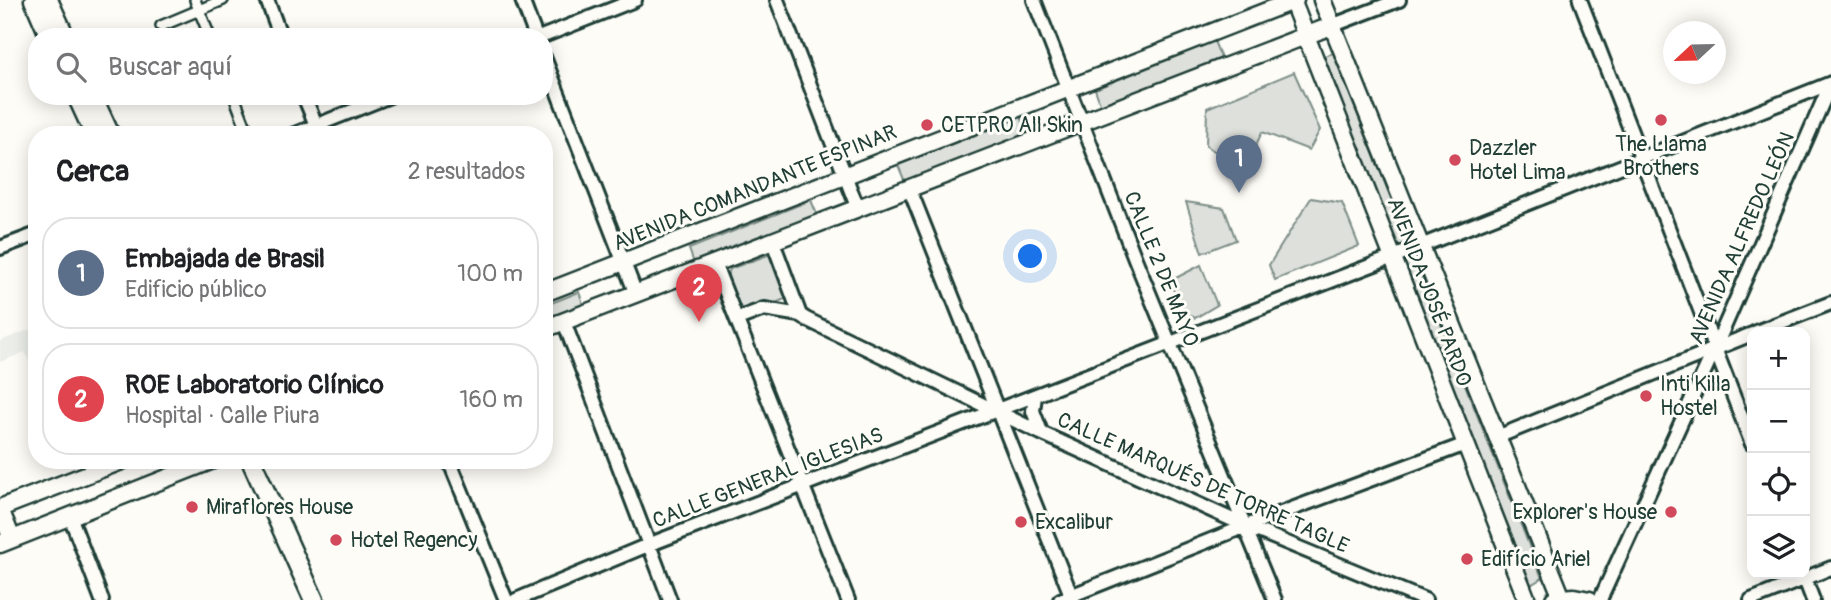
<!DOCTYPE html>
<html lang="es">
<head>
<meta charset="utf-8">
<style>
  :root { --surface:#fff; --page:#f2f2f2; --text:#202124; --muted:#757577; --line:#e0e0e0; --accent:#b45309 }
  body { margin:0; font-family:Pangolin,sans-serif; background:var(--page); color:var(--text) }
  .controls { position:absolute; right:21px; bottom:21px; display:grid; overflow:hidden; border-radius:14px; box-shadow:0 4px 18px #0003 }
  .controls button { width:63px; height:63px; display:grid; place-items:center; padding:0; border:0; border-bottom:2px solid var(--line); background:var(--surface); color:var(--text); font:35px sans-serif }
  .compass { position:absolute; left:1663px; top:21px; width:63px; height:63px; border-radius:50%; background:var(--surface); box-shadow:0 4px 18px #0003; rotate:248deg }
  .you { position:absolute; left:1031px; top:257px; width:24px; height:24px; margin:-18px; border:5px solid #fff; border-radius:50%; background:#1a73e8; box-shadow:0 0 0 10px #1a73e833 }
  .badge { display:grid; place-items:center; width:46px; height:46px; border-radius:50%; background:var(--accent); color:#fff; font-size:23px; font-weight:700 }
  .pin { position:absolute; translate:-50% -58px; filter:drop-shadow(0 2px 4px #0008) }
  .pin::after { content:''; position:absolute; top:37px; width:24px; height:21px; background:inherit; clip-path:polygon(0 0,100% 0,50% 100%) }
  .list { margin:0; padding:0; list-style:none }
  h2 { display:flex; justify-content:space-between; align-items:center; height:91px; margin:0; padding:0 28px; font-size:30px }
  h2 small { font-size:23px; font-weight:400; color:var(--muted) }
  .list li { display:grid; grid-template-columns:46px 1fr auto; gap:21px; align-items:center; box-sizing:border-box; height:112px; margin:0 14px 14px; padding:0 14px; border:2px solid var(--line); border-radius:28px }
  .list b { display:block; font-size:26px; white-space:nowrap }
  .list p { margin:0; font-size:23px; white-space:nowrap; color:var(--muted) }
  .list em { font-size:23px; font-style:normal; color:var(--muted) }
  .icon { flex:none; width:38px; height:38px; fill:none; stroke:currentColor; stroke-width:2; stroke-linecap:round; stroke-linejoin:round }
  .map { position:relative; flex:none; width:1831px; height:600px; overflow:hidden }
  .search { position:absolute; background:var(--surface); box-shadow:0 4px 18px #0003; left:28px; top:28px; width:525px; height:77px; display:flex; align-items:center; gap:18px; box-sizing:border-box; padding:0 24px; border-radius:28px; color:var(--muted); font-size:26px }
  .panel { position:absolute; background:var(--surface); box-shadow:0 4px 18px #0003; left:28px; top:126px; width:525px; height:343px; border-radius:28px }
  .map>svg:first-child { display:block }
  .built { fill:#eceee9 }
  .green { fill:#dde0db; stroke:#7e8e88; stroke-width:2 }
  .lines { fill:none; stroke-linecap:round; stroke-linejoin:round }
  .pedestrian-casing { stroke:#1f3d34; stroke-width:14 }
  .minor-casing { stroke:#1f3d34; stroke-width:18 }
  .secondary-casing { stroke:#1f3d34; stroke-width:21 }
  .primary-casing { stroke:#1f3d34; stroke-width:23 }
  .pedestrian { stroke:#fdfcf7; stroke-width:9 }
  .minor { stroke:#fdfcf7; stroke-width:12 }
  .secondary { stroke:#fdfcf7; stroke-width:16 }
  .primary { stroke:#fdfcf7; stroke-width:18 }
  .poi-dot { fill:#d1495b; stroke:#fdfcf7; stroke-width:2.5 }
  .labels { text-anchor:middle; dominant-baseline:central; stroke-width:6; stroke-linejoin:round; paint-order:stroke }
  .poi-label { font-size:21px; fill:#1f3d34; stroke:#fdfcf7; text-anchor:start }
  .street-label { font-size:21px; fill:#1f3d34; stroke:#fdfcf7 }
</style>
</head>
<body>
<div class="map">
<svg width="1831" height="600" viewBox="0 0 1831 600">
  <rect width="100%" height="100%" fill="#fdfcf7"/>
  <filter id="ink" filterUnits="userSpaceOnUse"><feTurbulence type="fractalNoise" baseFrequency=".0143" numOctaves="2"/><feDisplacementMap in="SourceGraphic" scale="14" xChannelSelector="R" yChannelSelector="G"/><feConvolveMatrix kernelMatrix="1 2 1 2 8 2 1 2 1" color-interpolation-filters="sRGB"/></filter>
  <g filter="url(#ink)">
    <!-- built -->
    <path class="built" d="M 37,327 L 37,381 L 25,352 L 0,362 L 0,341 Z"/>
    <!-- green -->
    <path class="green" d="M 1214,41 L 1221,58 L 1101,106 L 1095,89 Z
      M 1333,53 L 1542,578 L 1529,586 L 1318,58 Z
      M 1294,72 L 1320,130 L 1309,150 L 1262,132 L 1245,169 L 1206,146 L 1207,108 Z
      M 1021,117 L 1028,134 L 905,182 L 898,165 Z
      M 1311,198 L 1342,203 L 1359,246 L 1275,280 L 1269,265 Z
      M 811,200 L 818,217 L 695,266 L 689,249 Z
      M 1186,202 L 1224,208 L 1236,240 L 1202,253 Z
      M 768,255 L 775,257 L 790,297 L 741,317 L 726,280 L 730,269 Z
      M 1201,265 L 1217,305 L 1195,318 L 1182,312 L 1170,281 Z
      M 579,292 L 585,309 L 544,325 L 544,306 Z"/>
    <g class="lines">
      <!-- pedestrian casing -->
      <g class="pedestrian-casing">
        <path id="pedestrian" d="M 195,0 L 210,37
          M 161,26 L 223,0
          M 234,96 L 249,135"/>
      </g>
      <!-- minor casing -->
      <g class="minor-casing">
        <path id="minor" d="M 267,0 L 281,37
          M 522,0 L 536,37
          M 777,0 L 858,209
          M 1034,0 L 1136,261 L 1275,600
          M 1580,0 L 1752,444
          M 1331,26 L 1399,0
          M 541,37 L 635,0
          M 544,57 L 636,294
          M 304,96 L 320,135
          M 292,135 L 390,96
          M 910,190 L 1073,600
          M 773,242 L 800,315
          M 0,248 L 37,234
          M 715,265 L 848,600
          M 737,319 L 764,309 L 800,315 L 806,319 L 1041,433 L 1246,526 L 1425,600
          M 564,322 L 670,600
          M 1756,332 L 1831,303
          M 1035,396 L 1033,411 L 1041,432
          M 1497,437 L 1752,334
          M 449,460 L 506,600
          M 70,516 L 102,600
          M 1803,574 L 1813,600
          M 516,600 L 648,545 L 1393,257 L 1831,83
          M 1060,600 L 1246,526 L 1466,444
          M 1600,600 L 1715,348 L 1831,83
          M 1751,600 L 1831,568"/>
      </g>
      <!-- secondary casing -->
      <g class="secondary-casing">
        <path id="secondary" d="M 1292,0 L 1527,600
          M 1322,0 L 1562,598
          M 544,293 L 1295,0
          M 544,329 L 1331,26
          M 0,508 L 124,460
          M 0,509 L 12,539
          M 0,544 L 213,460
          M 1554,599 L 1574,597 L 1590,600"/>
      </g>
      <!-- primary casing -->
      <g class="primary-casing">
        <path id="primary" d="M 34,0 L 50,37
          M 48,0 L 65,37
          M 77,96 L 95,135
          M 92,96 L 110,135
          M 251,460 L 314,600"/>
      </g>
      <!-- pedestrian -->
      <use href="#pedestrian" class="pedestrian"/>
      <!-- minor -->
      <use href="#minor" class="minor"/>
      <!-- secondary -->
      <use href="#secondary" class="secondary"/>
      <!-- primary -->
      <use href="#primary" class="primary"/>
    </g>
  </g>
  <!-- markers -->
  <g class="poi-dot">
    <circle cx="1661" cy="120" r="7"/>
    <circle cx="927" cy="125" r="7"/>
    <circle cx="1455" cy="160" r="7"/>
    <circle cx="1646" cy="396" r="7"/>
    <circle cx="192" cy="507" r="7"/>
    <circle cx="1671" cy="512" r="7"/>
    <circle cx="1021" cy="522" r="7"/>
    <circle cx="336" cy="540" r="7"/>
    <circle cx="1467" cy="559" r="7"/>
  </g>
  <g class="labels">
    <!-- poi labels -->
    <g class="poi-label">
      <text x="941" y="125">CETPRO All Skin</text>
      <text x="1661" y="144" text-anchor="middle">The Llama<tspan x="1661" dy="24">Brothers</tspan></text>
      <text x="1469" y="148">Dazzler<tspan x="1469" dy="24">Hotel Lima</tspan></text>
      <text x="1660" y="384">Inti Killa<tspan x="1660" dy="24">Hostel</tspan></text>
      <text x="206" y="507">Miraflores House</text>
      <text x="1657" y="512" text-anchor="end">Explorer's House</text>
      <text x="1035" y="522">Excalibur</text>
      <text x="350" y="540">Hotel Regency</text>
      <text x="1481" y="559">Edifício Ariel</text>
    </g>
    <!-- street labels -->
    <g class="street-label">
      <text transform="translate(755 188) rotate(-22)">AVENIDA COMANDANTE ESPINAR</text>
      <text transform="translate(1742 238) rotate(-66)">AVENIDA ALFREDO LEÓN</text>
      <text transform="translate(1161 269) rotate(68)">CALLE 2 DE MAYO</text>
      <text transform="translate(1429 292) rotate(69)">AVENIDA JOSÉ PARDO</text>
      <text transform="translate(768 478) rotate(-21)">CALLE GENERAL IGLESIAS</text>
      <text transform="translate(1203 483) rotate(24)">CALLE MARQUÉS DE TORRE TAGLE</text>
    </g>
  </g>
</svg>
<div class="controls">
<button>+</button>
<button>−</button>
<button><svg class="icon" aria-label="locate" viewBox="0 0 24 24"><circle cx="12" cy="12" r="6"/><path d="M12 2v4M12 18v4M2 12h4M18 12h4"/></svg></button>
<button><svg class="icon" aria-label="layers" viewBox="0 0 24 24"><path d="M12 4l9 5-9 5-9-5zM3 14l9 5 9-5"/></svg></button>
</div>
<svg class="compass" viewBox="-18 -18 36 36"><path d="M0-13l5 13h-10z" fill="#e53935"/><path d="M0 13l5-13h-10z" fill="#757577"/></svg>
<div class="you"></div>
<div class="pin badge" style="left:1239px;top:193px;background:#5c6f8a">1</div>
<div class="pin badge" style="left:699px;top:322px;background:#e0444e">2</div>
<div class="search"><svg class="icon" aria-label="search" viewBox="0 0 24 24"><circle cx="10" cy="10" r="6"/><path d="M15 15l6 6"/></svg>Buscar aquí</div>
<section class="panel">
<h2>Cerca<small>2 resultados</small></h2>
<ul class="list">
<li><span class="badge" style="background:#5c6f8a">1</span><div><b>Embajada de Brasil</b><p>Edificio público</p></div><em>100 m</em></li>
<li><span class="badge" style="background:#e0444e">2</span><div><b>ROE Laboratorio Clínico</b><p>Hospital · Calle Piura</p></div><em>160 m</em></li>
</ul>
</section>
</div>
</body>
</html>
